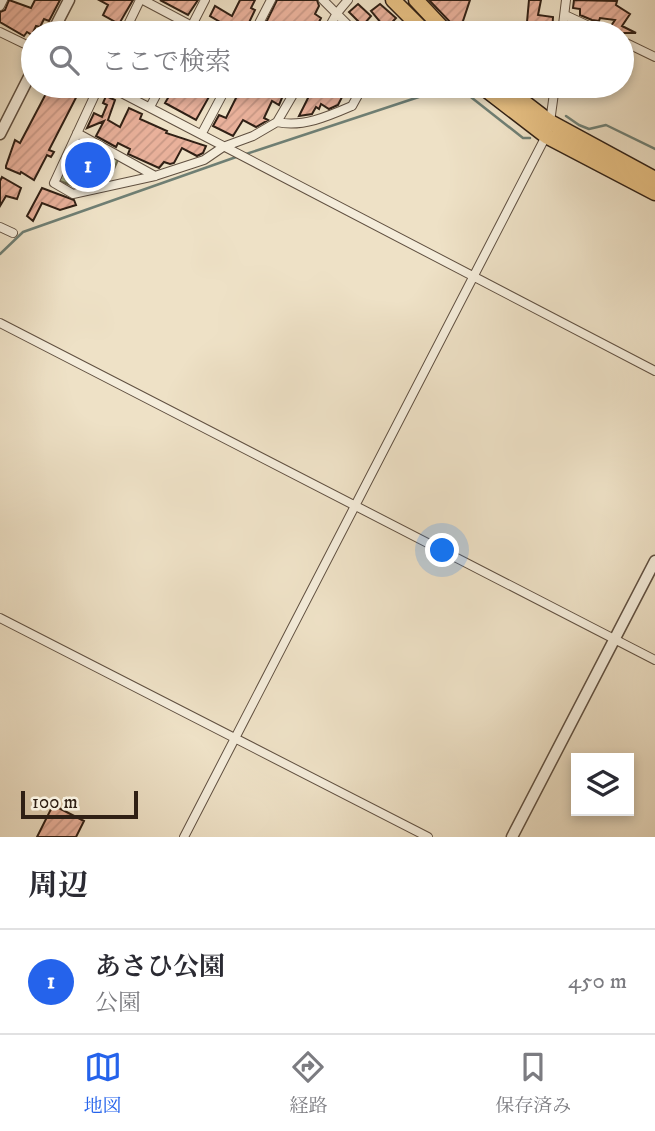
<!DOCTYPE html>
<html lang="ja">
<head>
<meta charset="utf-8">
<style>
  :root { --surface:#fff; --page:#f7f7f7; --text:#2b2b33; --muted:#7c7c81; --line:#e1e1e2; --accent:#2563eb }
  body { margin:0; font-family:"IM FELL DW Pica","Noto Serif JP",serif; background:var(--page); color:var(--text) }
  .controls { position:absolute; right:21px; bottom:21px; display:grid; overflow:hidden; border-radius:0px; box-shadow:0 4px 10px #0003 }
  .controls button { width:63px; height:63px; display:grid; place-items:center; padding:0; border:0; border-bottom:2px solid var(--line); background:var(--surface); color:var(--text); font:35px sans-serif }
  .scale { position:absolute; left:21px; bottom:18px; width:117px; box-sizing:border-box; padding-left:7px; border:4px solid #302015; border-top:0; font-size:19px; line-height:24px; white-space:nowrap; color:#302015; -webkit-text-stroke:5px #f4ecda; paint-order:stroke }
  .you { position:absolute; left:443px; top:551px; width:24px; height:24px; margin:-18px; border:5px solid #fff; border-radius:50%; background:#1a73e8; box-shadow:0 0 0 10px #1a73e833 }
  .badge { display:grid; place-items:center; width:46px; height:46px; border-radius:50%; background:var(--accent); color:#fff; font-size:23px; font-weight:700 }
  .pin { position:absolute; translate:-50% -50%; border:4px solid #fff; box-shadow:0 2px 7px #0006 }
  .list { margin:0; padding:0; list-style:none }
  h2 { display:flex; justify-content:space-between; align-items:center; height:91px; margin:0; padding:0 28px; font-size:30px }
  h2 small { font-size:23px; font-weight:400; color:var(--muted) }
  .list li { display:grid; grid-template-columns:46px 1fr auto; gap:21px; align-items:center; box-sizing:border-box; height:105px; padding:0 28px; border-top:2px solid var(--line) }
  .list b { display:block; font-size:26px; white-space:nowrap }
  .list p { margin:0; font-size:23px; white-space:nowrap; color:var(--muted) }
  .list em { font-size:23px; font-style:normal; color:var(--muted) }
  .icon { flex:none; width:38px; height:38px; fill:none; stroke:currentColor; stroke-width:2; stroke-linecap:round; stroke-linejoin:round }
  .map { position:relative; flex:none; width:655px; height:837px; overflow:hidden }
  .search { position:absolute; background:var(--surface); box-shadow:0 4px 10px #0003; left:21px; right:21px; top:21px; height:77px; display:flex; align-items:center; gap:18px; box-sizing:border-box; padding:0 24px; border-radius:38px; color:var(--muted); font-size:26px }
  .sheet { height:196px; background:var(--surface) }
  nav { display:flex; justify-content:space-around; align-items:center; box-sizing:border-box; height:98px; border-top:2px solid var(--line); background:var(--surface); font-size:19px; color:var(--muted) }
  nav a { display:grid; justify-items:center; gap:4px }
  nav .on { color:var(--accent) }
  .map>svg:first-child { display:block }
  .park { fill:url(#park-crowns); stroke:#767154; stroke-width:2 }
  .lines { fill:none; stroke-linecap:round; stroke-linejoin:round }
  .stream { stroke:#6f7f74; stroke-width:2.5 }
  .building { fill:url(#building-hatch); stroke:#302015; stroke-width:2 }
  .minor-casing { stroke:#605041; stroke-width:10 }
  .tertiary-casing { stroke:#605041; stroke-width:13 }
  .trunk-casing { stroke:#302015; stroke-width:17 }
  .minor { stroke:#f4ecda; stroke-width:8 }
  .tertiary { stroke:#f4ecda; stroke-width:10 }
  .trunk { stroke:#e7c083; stroke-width:14 }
</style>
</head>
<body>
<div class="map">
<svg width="655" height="837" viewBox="0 0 655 837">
  <defs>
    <pattern id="park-crowns" width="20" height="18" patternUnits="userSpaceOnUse" patternTransform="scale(1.75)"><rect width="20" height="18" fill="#bbc293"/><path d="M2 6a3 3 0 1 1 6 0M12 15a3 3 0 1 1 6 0" fill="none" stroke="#a1a67e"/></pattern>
    <pattern id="building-hatch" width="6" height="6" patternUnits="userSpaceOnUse" patternTransform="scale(1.75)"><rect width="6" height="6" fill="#e9b19b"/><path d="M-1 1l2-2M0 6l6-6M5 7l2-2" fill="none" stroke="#c89885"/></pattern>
  </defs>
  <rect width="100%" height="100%" fill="#eee1c6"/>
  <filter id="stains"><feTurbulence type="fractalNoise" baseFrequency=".00286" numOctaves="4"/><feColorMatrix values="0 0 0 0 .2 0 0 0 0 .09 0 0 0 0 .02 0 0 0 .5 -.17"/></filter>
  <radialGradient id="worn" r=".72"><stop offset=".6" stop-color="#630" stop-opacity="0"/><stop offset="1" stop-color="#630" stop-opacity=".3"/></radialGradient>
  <!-- park -->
  <path class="park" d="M 74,137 L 118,160 L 110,178 L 80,189 L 58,180 Z"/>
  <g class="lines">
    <!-- stream -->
    <path class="stream" d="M 566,116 L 579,125 L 589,129 L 606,125 L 655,149
      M 246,154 L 440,90 L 454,89 L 467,94 L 523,138 L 530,138
      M 0,254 L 23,232 L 239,156"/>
  </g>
  <!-- building -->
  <path class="building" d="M 9,0 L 31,8 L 35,0 L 60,0 L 49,21 L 44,19 L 40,27 L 36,26 L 32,35 L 27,32 L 24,36 L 0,22 L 0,12 L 5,10 Z
    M 99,0 L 133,0 L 119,24 L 103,15 L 108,5 Z
    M 160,0 L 198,0 L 188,15 Z
    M 240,0 L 255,0 L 251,8 L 255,10 L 244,33 L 222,33 L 227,26 L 210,16 L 215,6 L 232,16 Z
    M 277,0 L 317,0 L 319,6 L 315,14 L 321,18 L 316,28 L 307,23 L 301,33 L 261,33 Z
    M 429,0 L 470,0 L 459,33 L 456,32 L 454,26 Z
    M 529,0 L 541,0 L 538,15 L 553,17 L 552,33 L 526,33 Z
    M 574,0 L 617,1 L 616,5 L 630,14 L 622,26 L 636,33 L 610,33 L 609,29 L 615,20 L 600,18 L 599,21 L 592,20 L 580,15 L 580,9 L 573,8 Z
    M 358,4 L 371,16 L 364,24 L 370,33 L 362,31 L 359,26 L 361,24 L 349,12 Z
    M 380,4 L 396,18 L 386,29 L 371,11 Z
    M 50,86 L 67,94 L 71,86 L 82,86 L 49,150 L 54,152 L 51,157 L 47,155 L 34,180 L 21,172 L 20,174 L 6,168 L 6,166 L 15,140 L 20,143 Z
    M 175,86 L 215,86 L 196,120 L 165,103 Z
    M 242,86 L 287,86 L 279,105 L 272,101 L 264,118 L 268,120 L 256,127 L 243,120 L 233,136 L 213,126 L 219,115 L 226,118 Z
    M 314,86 L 353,86 L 355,87 L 350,96 L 344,93 L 338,105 L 329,109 L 321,104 L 319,109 L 316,107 L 312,114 L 299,116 Z
    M 106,96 L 115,100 L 108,120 L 120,127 L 129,108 L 142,114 L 140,119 L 167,131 L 166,133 L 206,146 L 203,153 L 197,156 L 182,148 L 174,163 L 170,164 L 164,162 L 159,168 L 128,154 L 130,149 L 118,143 L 116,147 L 96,136 L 104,121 L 87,128 L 94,113 L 102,117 L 107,105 L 103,103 Z
    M 2,177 L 21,188 L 17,199 L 6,196 L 0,206 L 0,181 Z
    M 42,188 L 74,200 L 76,205 L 60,210 L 42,203 L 33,221 L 27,216 Z
    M 53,805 L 84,821 L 76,837 L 37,837 Z"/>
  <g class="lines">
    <!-- minor casing -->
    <g class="minor-casing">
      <path id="minor" d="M 143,0 L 192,26
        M 323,0 L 356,33
        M 0,6 L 3,0
        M 565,15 L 604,33
        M 0,32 L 33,48
        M 124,33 L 140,0
        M 188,33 L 205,0
        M 254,33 L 271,0
        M 326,33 L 337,13 L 348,0
        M 562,33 L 566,0
        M 622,41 L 655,57
        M 99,86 L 54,183 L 73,194 L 155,176 L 204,160 L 223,147 L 253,136 L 277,122 L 298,86
        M 108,86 L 655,371
        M 150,107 L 161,86
        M 277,122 C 302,128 329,116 352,106 L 363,86
        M 77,133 L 155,176
        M 202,133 L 227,86
        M 0,227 L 13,233
        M 0,323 L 655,660
        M 0,618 L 428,837
        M 184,837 L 546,136 L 550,122 L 555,86"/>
    </g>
    <!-- tertiary casing -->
    <g class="tertiary-casing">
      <path id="tertiary" d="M 52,33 L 69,0
        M 0,134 L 33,69
        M 512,837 L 655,561"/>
    </g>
    <!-- trunk casing -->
    <g class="trunk-casing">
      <path id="trunk" d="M 393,0 L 426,33
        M 416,0 L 447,33
        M 481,86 L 546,136 L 655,193
        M 503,86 L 550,122 L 655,179"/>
    </g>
    <!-- minor -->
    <use href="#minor" class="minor"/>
    <!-- tertiary -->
    <use href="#tertiary" class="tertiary"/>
    <!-- trunk -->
    <use href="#trunk" class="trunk"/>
  </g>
  <rect width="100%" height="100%" filter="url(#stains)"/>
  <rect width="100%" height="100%" fill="url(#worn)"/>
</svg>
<div class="controls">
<button><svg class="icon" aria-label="layers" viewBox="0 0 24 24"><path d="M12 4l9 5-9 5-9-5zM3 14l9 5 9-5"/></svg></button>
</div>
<div class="scale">100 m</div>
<div class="you"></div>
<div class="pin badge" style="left:88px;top:165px">1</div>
<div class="search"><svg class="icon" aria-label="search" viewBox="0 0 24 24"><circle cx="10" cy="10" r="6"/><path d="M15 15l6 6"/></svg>ここで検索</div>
</div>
<section class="sheet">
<h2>周辺<small></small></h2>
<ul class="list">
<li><span class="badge">1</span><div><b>あさひ公園</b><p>公園</p></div><em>450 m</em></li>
</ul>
</section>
<nav>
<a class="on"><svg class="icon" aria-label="map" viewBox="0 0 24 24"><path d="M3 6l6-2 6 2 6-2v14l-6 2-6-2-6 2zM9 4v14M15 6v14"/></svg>地図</a>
<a><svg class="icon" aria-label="directions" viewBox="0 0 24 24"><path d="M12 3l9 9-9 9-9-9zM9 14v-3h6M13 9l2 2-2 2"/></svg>経路</a>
<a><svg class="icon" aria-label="saved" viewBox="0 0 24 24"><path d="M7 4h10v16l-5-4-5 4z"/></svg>保存済み</a>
</nav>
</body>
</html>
